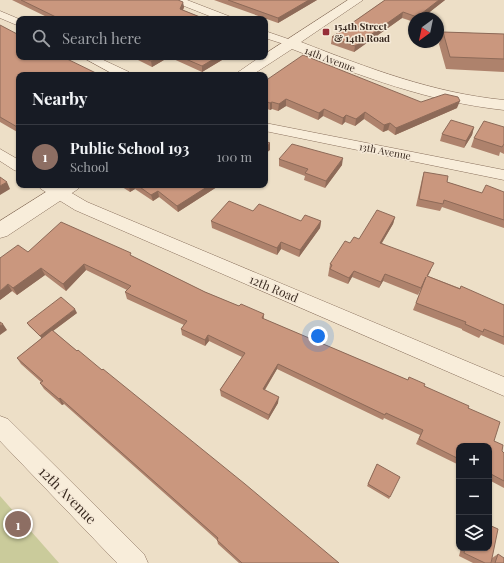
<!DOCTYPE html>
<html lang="en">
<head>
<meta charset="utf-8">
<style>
  :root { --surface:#171b24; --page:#242831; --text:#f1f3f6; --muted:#9ea1a6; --line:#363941; --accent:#c89aa0 }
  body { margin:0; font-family:"Playfair Display",serif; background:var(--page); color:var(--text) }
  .controls { position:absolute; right:12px; bottom:12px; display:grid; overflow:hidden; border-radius:8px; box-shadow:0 1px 3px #0004 }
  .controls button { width:36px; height:36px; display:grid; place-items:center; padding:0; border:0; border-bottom:1px solid var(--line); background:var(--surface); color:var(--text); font:20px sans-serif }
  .compass { position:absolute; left:408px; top:12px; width:36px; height:36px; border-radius:50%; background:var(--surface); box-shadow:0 1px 3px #0004; rotate:213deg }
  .you { position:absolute; left:318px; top:336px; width:14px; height:14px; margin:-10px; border:3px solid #fff; border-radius:50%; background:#1a73e8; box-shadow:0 0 0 6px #1a73e833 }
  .badge { display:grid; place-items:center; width:26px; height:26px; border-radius:50%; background:var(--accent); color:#fff; font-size:13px; font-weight:700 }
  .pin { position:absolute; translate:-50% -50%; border:2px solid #fff; box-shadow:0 1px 4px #0006 }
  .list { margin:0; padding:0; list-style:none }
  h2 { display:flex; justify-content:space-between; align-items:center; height:52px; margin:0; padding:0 16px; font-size:17px }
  h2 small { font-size:13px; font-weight:400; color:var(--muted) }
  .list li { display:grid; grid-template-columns:26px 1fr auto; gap:12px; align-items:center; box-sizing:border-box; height:64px; padding:0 16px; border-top:1px solid var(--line) }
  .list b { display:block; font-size:15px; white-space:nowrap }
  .list p { margin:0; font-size:13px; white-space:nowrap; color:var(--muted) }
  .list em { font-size:13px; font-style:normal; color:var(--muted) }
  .icon { flex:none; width:22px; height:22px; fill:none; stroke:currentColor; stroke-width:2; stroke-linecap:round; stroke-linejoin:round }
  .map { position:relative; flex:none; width:504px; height:563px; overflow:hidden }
  .search { position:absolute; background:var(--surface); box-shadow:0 1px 3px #0004; left:16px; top:16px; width:252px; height:44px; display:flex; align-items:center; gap:10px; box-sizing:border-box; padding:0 14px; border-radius:8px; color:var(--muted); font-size:15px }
  .panel { position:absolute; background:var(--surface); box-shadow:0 1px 3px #0004; left:16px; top:72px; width:252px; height:116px; border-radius:8px }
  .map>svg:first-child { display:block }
  .green { fill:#cacb9b }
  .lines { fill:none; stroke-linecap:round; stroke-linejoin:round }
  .minor-casing { stroke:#89705d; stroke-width:1 }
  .tertiary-casing { stroke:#89705d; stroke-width:1 }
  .minor { fill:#f8edda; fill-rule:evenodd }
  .tertiary { fill:#f8edda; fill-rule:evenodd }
  .wall { fill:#ae826c }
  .shaded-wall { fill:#8d6a58 }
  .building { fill:#ca977e; stroke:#8d6a58 }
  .poi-dot { fill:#962e38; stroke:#f5e9d7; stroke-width:1.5 }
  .labels { text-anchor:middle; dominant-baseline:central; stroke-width:3; stroke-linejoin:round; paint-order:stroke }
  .far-poi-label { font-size:10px; font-weight:bold; fill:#392a20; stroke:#f5e9d7; text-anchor:start }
  .far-street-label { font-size:10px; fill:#392a20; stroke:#f5e9d7 }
  .street-label { font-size:12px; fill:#392a20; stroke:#f5e9d7 }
  .near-street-label { font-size:14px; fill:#392a20; stroke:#f5e9d7 }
</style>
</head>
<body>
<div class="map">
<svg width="504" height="563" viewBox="0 0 504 563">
  <rect width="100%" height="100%" fill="#eddfc7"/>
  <!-- green -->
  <path class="green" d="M 0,496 L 59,563 L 0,563 Z"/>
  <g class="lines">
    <!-- minor casing -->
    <g class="minor-casing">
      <path id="minor" d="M 173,0 L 187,0 L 231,17 L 232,19 L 217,19 L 174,2 Z
        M 0,11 L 19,19 L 19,26 L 0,18 Z
        M 265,31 L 294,41 L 296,43 L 290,46 L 265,38 Z
        M 82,57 L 97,57 L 129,72 L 131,75 L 115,75 Z
        M 265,123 L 504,170 L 504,180 L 265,131 Z
        M 0,149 L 19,160 L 19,172 L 14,170 L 0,161 Z
        M 38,185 L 58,185 L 87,202 L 504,377 L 504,396 L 75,210 L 41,189 Z
        M 0,416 L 8,419 L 144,554 L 148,563 L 117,563 L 0,441 Z"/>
    </g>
    <!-- tertiary casing -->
    <g class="tertiary-casing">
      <path id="tertiary" d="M 348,0 L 363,0 L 301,42 C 368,68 433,93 504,100 L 504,110 C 429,102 361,76 292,49 L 252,75 L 234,75 L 260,57 L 265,57 L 265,54 Z
        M 57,185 L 80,185 L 78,189 L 7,236 L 0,238 L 0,221 Z"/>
    </g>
    <!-- minor -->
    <use href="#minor" class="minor"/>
    <!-- tertiary -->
    <use href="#tertiary" class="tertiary"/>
  </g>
  <!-- wall -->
  <path class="wall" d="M 12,0 L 178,0 L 184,7 L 183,10 L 205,19 L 51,19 Z
    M 214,0 L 317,0 L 278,23 Z
    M 385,0 L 445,0 L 422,18 L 414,18 L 414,22 L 402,18 L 354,52 L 331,44 L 332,37 Z
    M 0,25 L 19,75 L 19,133 L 0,122 Z
    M 443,32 L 504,34 L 504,72 L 446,69 L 439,44 Z
    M 132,57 L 227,57 L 202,72 L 169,57 L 152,67 Z
    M 265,81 L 421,102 L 457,108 L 395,135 L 388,130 L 383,132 L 364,119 L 355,126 L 345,122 L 342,125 L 323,116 L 318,120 L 286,106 L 278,111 L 272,109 L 270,110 L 265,108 Z
    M 474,127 L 472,135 L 464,148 L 440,141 L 442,134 Z
    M 504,127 L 504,154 L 500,152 L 499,156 L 471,147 L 474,138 Z
    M 279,159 L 342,165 L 325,188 L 304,180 L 305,176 L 279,166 Z
    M 424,172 L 447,182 L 482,193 L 504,192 L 504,228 L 442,207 L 440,211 L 416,206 L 422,179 Z
    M 119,185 L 220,185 L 178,212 L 159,197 L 153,201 L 135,189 L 130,192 Z
    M 253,211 L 301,221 L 321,221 L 320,228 L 299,257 L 281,249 L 277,255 L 212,228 L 211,221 Z
    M 395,217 L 393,224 L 382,243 L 431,270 L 428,276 L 504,305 L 504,345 L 481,335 L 479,338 L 462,330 L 462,329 L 413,310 L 423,285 L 418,295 L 383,281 L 379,288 L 352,277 L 348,284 L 328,276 L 330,264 L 350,243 L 359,239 Z
    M 28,252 L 132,256 L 205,292 L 239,306 L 264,314 L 264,319 L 408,380 L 424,386 L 468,408 L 502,451 L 504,453 L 504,488 L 489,480 L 489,446 L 459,446 L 459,465 L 416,444 L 420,435 L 384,418 L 383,420 L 277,369 L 265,390 L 278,403 L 268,420 L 221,396 L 220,390 L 242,357 L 209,341 L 205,346 L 182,335 L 181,329 L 184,325 L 127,299 L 125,292 L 127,290 L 86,270 L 66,291 L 45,275 L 17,295 L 12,291 L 0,300 Z
    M 77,313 L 53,331 L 77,351 L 339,563 L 239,563 L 218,544 L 217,540 L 64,404 L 62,405 L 44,389 L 40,383 L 41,382 L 21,364 L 17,358 L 42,338 L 29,326 L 27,323 Z
    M 377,464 L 390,497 L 389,499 L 367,486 Z
    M 461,548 L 489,548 L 491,563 L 473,563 L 459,556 Z
    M 498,554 L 504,563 L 491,563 L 492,558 Z"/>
  <!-- shaded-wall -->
  <path class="shaded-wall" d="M 309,0 L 317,0 L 278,23 L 278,18 Z
    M 439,0 L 445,0 L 422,18 L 417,18 L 417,17 Z
    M 183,2 L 184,7 L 181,15 L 180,9 Z
    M 403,12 L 402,18 L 354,52 L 355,46 Z
    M 159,57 L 169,57 L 152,67 L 151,61 Z
    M 217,57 L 227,57 L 202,72 L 202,66 Z
    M 286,99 L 286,106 L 278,111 L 279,104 Z
    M 460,101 L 457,108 L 395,135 L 396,128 Z
    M 272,102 L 272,109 L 270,110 L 270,103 Z
    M 324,109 L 323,116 L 318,120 L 319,113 Z
    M 365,112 L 364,119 L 355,126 L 356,119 Z
    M 346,115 L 345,122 L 342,125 L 343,118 Z
    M 390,123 L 388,130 L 383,132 L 384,125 Z
    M 474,127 L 472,135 L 464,148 L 466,141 Z
    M 270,143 L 270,150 L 265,154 L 265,147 Z
    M 343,158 L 342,165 L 325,188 L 326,181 Z
    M 7,182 L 10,189 L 0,195 L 0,186 Z
    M 130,185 L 134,185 L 135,189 L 130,192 L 129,186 Z
    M 210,185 L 220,185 L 178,212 L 177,206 Z
    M 158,191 L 159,197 L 153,201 L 151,195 Z
    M 395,217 L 393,224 L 378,249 L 380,243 Z
    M 321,221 L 320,228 L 299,257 L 300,250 Z
    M 281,242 L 281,249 L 277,255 L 277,248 Z
    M 84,264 L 86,270 L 66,291 L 63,284 Z
    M 41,268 L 45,275 L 17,295 L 13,288 Z
    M 354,271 L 352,277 L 348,284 L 349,278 Z
    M 385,274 L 383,281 L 379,288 L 381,282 Z
    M 8,284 L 12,291 L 0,300 L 0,291 Z
    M 75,309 L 77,313 L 42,339 L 40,336 Z
    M 3,324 L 7,330 L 0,335 L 0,326 Z
    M 208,335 L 209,341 L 205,346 L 205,340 Z
    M 278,364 L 277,369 L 262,394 L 263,389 Z
    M 279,397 L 278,403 L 268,420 L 269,415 Z
    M 60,398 L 64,404 L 62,405 L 59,399 Z"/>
  <!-- building -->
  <path class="building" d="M 21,0 L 178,0 L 183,2 L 180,9 L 205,19 L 60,19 Z
    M 228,0 L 309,0 L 278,18 Z
    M 385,0 L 439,0 L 417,17 L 403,12 L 355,46 L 332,37 Z
    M 0,25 L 19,35 L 19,57 L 63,57 L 100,75 L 19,75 L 19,128 L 0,117 Z
    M 443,32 L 504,34 L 504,59 L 450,57 Z
    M 303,55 L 421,102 L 445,94 L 458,97 L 460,101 L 396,128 L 390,123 L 384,125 L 365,112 L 356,119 L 346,115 L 343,118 L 324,109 L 319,113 L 286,99 L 279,104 L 272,102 L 270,103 L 265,101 L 265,81 Z
    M 142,57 L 159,57 L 151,61 Z
    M 181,57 L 217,57 L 202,66 Z
    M 451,120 L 474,127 L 466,141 L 442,134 Z
    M 484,121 L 504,127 L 504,144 L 502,147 L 474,138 Z
    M 265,141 L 270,143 L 265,147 Z
    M 292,144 L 343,158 L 326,181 L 305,173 L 308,169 L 279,159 Z
    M 424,172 L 448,176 L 447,182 L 482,193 L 486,185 L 504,192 L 504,220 L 444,200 L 443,204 L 419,199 Z
    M 0,177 L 7,182 L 0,186 Z
    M 137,185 L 210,185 L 177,206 L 158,191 L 151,195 Z
    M 229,201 L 253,211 L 259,204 L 301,221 L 305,215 L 321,221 L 300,250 L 281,242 L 277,248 L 211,221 Z
    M 377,210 L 395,217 L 380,243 L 434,263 L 427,276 L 460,289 L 461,286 L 504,305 L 504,337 L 484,329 L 483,332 L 465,324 L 466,322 L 416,303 L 426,277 L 421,288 L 385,274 L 381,282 L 354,271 L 349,278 L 330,269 L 332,265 L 330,264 L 345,241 L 350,243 L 354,237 L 359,239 Z
    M 61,222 L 131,253 L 130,255 L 205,292 L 239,306 L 241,304 L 264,314 L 262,318 L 408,380 L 409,377 L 425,384 L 424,386 L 469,406 L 468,408 L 500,422 L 494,441 L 503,445 L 502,451 L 504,453 L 504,481 L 489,473 L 489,446 L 459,446 L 459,459 L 419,439 L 423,430 L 386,413 L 385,415 L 278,364 L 263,389 L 279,397 L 269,415 L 220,390 L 245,353 L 208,335 L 205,340 L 181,329 L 187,321 L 125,292 L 131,286 L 84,264 L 63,284 L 41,268 L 13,288 L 8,284 L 0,291 L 0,258 L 18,245 L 28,252 Z
    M 61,297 L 75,309 L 40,336 L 27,323 Z
    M 0,322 L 3,324 L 0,326 Z
    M 52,330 L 77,351 L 78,350 L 102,370 L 103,369 L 245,484 L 339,563 L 242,563 L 217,540 L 218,538 L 60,398 L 59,399 L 40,383 L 43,381 L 17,358 Z
    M 377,464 L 400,477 L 390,497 L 368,484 Z
    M 489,525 L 498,529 L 491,563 L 485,563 L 464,553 L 465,548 L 489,548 Z
    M 498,554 L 504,558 L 504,563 L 495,563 Z"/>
  <!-- markers -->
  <rect class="poi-dot" x="322" y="28" width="8" height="8" rx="2"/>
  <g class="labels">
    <!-- far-poi labels -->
    <g class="far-poi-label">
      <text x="334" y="26">154th Street<tspan x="334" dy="12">&amp; 14th Road</tspan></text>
    </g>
    <!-- far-street labels -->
    <g class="far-street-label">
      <text transform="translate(330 59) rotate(21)">14th Avenue</text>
      <text transform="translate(385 151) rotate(11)">13th Avenue</text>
    </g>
    <!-- street labels -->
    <g class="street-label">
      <text transform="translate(274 288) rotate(23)">12th Road</text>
    </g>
    <!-- near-street labels -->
    <g class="near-street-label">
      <text transform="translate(68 495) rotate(45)">12th Avenue</text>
    </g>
  </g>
</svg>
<div class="controls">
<button>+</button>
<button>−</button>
<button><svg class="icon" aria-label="layers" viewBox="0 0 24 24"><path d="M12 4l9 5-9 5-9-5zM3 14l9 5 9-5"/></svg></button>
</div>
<svg class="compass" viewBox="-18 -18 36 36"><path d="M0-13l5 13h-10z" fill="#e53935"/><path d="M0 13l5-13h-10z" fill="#9ea1a6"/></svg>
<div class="you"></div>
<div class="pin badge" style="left:18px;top:524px;background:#8d6e63">1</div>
<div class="search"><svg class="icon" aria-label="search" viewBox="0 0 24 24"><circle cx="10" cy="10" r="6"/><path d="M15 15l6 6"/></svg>Search here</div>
<section class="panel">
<h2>Nearby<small></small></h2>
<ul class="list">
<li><span class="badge" style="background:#8d6e63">1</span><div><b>Public School 193</b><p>School</p></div><em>100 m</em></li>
</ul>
</section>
</div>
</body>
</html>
